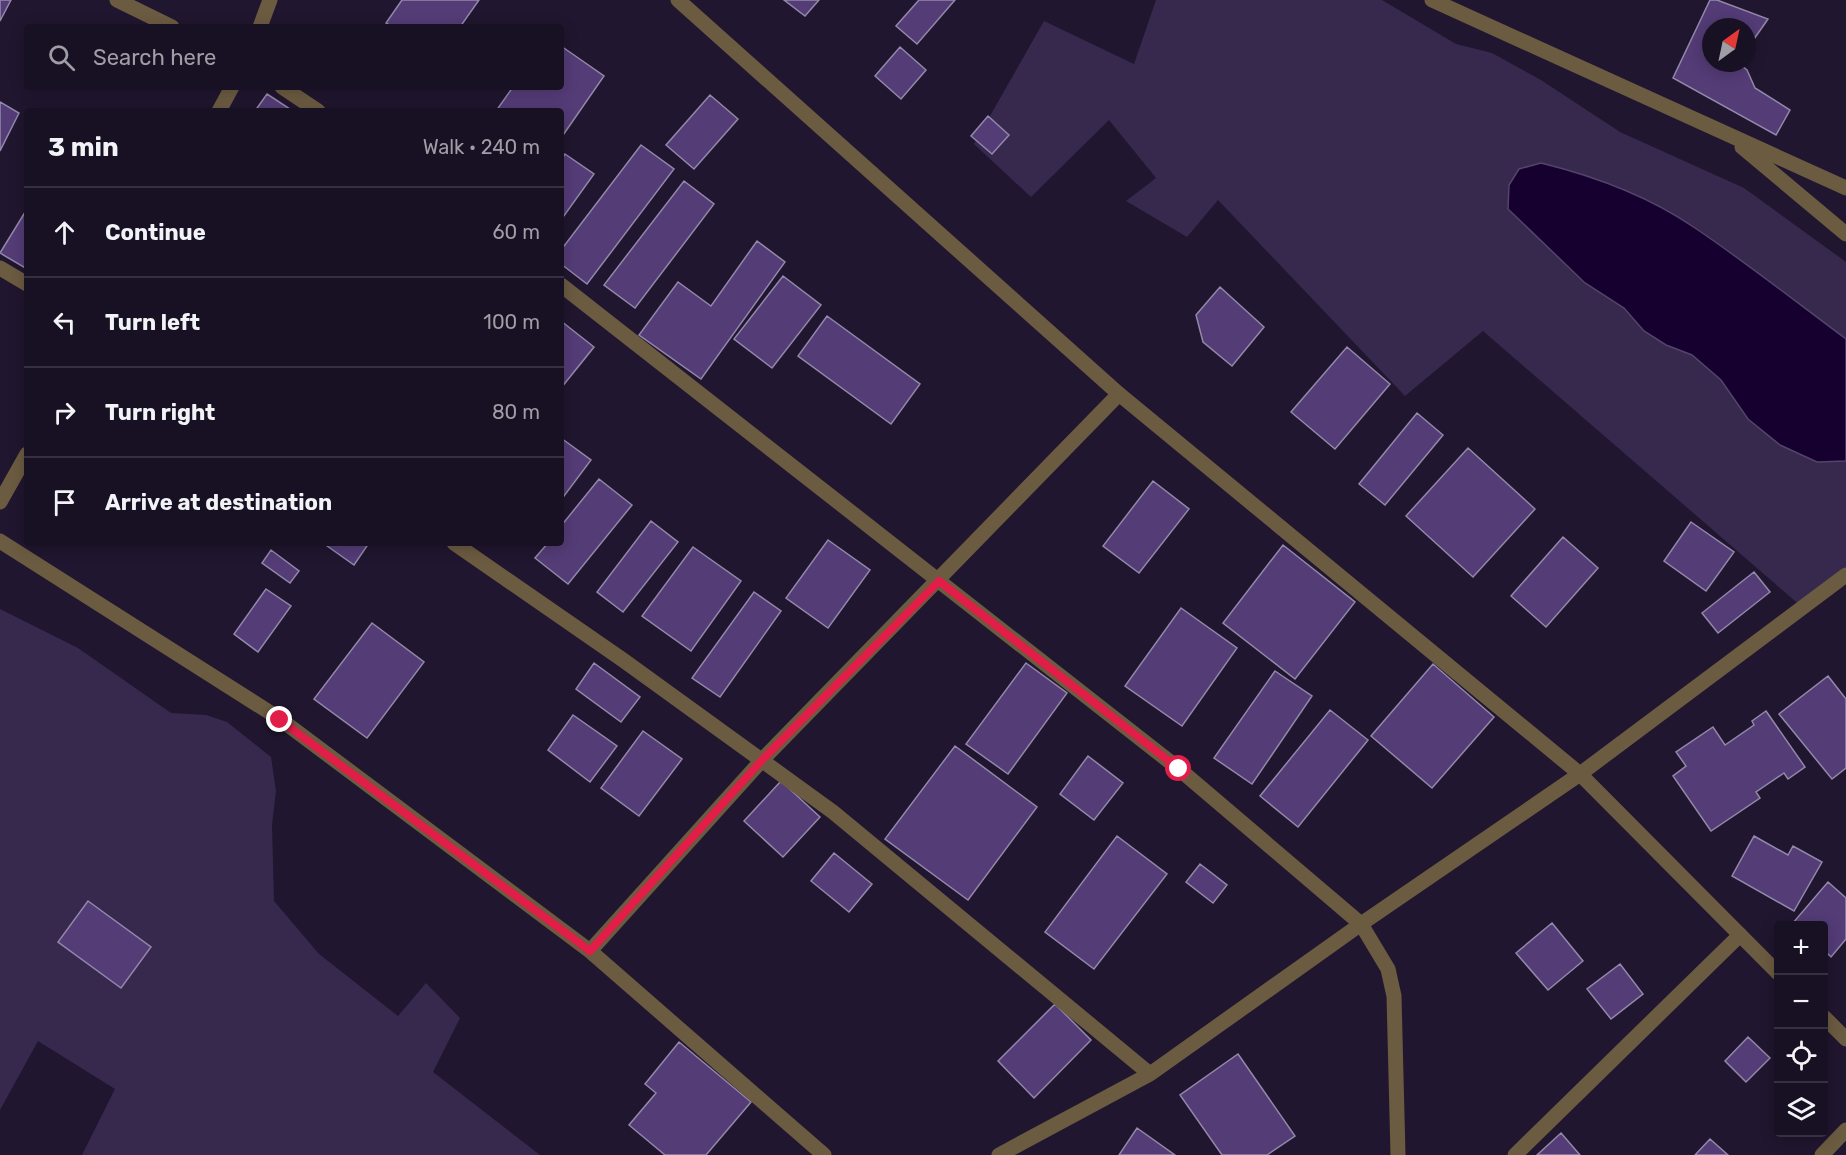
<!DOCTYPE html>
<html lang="en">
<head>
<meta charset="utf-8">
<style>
  :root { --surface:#181023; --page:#251e30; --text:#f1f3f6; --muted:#9f9da6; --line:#363041 }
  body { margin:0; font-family:Rubik,sans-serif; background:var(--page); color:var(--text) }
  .controls { position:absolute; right:18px; bottom:18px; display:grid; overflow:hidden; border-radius:6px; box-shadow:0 3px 15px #0003 }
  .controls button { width:54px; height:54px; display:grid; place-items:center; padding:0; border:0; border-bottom:2px solid var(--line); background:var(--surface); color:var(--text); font:30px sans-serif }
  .compass { position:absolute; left:1702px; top:18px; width:54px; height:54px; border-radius:50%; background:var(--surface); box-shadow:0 3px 15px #0003; rotate:33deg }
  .stop { position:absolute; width:18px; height:18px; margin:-14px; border:4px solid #e11d48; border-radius:50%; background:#fff }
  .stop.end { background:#e11d48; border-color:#fff; box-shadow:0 2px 6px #0008 }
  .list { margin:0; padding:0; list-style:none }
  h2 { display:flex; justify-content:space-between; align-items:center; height:78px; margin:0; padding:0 24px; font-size:26px }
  h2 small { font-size:20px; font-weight:400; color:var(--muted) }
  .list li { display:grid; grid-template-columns:39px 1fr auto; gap:18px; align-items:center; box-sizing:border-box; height:90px; padding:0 24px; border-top:2px solid var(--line) }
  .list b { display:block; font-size:22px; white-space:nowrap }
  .list em { font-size:20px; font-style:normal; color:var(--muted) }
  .icon { flex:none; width:33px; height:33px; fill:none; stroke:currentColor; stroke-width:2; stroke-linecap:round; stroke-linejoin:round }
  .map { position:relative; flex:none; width:1846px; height:1155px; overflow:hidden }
  .search { position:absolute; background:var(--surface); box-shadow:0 3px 15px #0003; left:24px; top:24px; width:540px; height:66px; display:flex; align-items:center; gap:15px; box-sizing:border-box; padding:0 21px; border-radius:6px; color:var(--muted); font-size:22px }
  .panel { position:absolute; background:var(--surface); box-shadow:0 3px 15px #0003; left:24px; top:108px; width:540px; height:438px; border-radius:6px }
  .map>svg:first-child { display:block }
  .green { fill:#37294e }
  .water { fill:#16002f; stroke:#54436a; stroke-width:1.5 }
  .building { fill:#543c77; stroke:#9388a9; stroke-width:1.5 }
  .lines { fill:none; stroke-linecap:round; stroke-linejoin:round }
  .minor { stroke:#6b5b41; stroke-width:15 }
  .tertiary { stroke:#6b5b41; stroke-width:15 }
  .route { stroke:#e11d48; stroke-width:8 }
</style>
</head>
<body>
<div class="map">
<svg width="1846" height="1155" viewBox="0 0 1846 1155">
  <rect width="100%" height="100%" fill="#20162f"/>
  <!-- green -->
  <path class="green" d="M 1156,0 L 1382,0 L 1456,44 L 1492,53 L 1541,80 L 1620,132 L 1744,188 L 1846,262 L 1846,573 L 1802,607 L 1483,331 L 1405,396 L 1218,200 L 1187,237 L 1126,201 L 1156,178 L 1109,120 L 1031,197 L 974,144 L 1044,21 L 1134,64 Z
    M 0,609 L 78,648 L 171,713 L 206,715 L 227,722 L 271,757 L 276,791 L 272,825 L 274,901 L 319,954 L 398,1016 L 426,983 L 460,1018 L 433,1072 L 540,1155 L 82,1155 L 115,1089 L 38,1041 L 0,1110 Z"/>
  <!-- water -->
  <path class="water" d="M 1541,163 C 1594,176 1650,197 1695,228 C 1747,263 1796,302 1846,339 L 1846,461 L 1817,462 L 1780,445 L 1748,419 L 1721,380 L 1692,355 L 1666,345 L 1644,331 L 1624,308 L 1585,283 L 1508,209 L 1509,185 L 1519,169 Z"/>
  <!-- building -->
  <path class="building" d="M 0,0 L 11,0 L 0,21 Z
    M 402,0 L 479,0 L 460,27 L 393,27 L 386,23 Z
    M 784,0 L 819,0 L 805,16 Z
    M 919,0 L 955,0 L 917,44 L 896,26 Z
    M 1710,0 L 1717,0 L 1768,19 L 1747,49 L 1747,27 L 1711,27 L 1711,63 L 1738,63 L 1747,70 L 1755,88 L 1790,110 L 1776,135 L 1673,78 Z
    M 561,46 L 604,76 L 561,138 L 561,111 L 496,111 L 513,87 L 561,87 Z
    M 900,47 L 926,70 L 901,99 L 875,76 Z
    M 267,94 L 293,111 L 255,111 Z
    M 710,95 L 738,119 L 694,169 L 666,145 Z
    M 0,102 L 19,113 L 0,151 Z
    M 988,116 L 1009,135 L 992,154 L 971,136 Z
    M 641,145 L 674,169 L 587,284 L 561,264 L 561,250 Z
    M 565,154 L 594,174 L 561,220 L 561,160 Z
    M 684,181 L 714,204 L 635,308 L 604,285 Z
    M 27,209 L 27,269 L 0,253 Z
    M 757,241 L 785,262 L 701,379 L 639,335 L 678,282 L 711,306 Z
    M 783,276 L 821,305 L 772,368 L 734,339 Z
    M 1220,287 L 1264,327 L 1232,366 L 1203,342 L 1196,315 Z
    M 827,316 L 920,384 L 891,424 L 798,356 Z
    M 561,321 L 594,347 L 561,388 Z
    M 1347,347 L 1390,384 L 1335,449 L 1291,412 Z
    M 1417,413 L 1443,435 L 1385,505 L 1359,484 Z
    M 561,438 L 591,460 L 561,500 Z
    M 1468,448 L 1535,509 L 1473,577 L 1406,516 Z
    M 599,479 L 632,505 L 568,584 L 535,558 L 548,543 L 561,543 L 561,526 Z
    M 1153,481 L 1189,509 L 1139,573 L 1103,546 Z
    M 651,521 L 678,542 L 623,612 L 597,592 Z
    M 1691,522 L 1734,552 L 1706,591 L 1664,561 Z
    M 1563,537 L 1598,568 L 1546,627 L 1511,596 Z
    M 828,540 L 870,570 L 828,628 L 786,598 Z
    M 323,543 L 369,543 L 354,565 Z
    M 1283,545 L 1355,602 L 1295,679 L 1223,623 Z
    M 693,547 L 741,581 L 691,651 L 642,616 Z
    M 271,550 L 299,571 L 290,583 L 262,563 Z
    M 1754,572 L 1770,592 L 1718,633 L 1702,613 Z
    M 266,589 L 291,606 L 258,652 L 234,634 Z
    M 754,592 L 781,611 L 720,697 L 692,678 Z
    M 1181,608 L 1237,648 L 1182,726 L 1125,686 Z
    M 372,623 L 424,662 L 367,738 L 314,699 Z
    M 594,663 L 640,697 L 621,722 L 576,689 Z
    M 1026,663 L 1067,693 L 1008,774 L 966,744 Z
    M 1433,664 L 1494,717 L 1432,788 L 1371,736 Z
    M 1275,671 L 1312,696 L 1252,784 L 1214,758 Z
    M 1828,676 L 1846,699 L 1846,768 L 1832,779 L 1779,714 Z
    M 1330,710 L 1368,740 L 1298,827 L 1260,796 Z
    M 1766,711 L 1805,767 L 1788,779 L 1784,773 L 1756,792 L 1760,798 L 1711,831 L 1673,776 L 1686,766 L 1676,752 L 1713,727 L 1725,745 L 1754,725 L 1752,721 Z
    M 573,715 L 617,746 L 590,782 L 548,750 Z
    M 643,731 L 682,759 L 639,816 L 601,788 Z
    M 955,746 L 1037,807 L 968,900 L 885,839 Z
    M 1088,756 L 1123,783 L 1094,820 L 1060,794 Z
    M 781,781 L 820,817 L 783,857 L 744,821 Z
    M 1117,836 L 1167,874 L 1094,969 L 1045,932 Z
    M 1754,836 L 1788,855 L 1793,846 L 1822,862 L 1794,911 L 1732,876 Z
    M 834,853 L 872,884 L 849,912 L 811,881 Z
    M 1200,864 L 1227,885 L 1213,903 L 1186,882 Z
    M 1828,882 L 1846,898 L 1846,939 L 1831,957 L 1824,950 L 1824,926 L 1792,924 Z
    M 88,901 L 151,947 L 121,988 L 58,942 Z
    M 1552,923 L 1583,961 L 1548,990 L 1516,953 Z
    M 1620,964 L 1643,994 L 1611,1019 L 1587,989 Z
    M 1055,1004 L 1091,1040 L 1034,1098 L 998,1061 Z
    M 1748,1037 L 1770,1058 L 1746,1082 L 1725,1061 Z
    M 679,1042 L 751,1102 L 706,1155 L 665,1155 L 629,1125 L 656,1093 L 645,1084 Z
    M 1238,1054 L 1295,1136 L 1267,1155 L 1222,1155 L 1180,1095 Z
    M 1137,1128 L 1175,1155 L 1119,1155 Z
    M 1561,1133 L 1580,1155 L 1537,1155 Z
    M 1710,1139 L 1728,1155 L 1695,1155 Z"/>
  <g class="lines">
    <!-- minor -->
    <path class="minor" d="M 117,0 L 172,27
      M 1432,0 L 1846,188
      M 260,27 L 270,0
      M 282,87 L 318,111
      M 219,111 L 232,87
      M 1742,147 L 1846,234
      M 0,268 L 27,284
      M 561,285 L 1179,769 L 1361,924 L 1388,969 L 1394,996 L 1398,1155
      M 0,502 L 27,454
      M 0,541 L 280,719 L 590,951 L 824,1155
      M 454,543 L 623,660 L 833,812 L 1150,1074
      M 590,951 L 763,759 L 1119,394
      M 999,1155 L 1150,1074 L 1361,924 L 1580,774 L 1846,575
      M 1515,1155 L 1740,935
      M 1822,1155 L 1846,1130"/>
    <!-- tertiary -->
    <path class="tertiary" d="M 678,0 L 1119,394 L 1580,774 L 1778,973
      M 1824,1017 L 1846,1039"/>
  </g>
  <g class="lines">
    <!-- route -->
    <path class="route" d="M 280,720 L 590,951 L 763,759 L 939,581 L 1179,769"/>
  </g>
</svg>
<div class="controls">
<button>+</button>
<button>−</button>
<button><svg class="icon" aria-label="locate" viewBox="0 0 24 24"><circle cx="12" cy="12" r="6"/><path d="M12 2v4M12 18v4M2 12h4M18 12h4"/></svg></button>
<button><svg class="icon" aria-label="layers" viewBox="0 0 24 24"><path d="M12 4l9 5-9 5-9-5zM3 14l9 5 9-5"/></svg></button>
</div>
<svg class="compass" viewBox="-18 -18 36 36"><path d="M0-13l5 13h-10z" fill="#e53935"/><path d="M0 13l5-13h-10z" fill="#9f9da6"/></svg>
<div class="stop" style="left:1179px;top:769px"></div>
<div class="stop end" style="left:280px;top:720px"></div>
<div class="search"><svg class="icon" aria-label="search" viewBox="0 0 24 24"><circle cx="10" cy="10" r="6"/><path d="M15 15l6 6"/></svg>Search here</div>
<section class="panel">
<h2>3 min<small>Walk · 240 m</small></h2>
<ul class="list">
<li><svg class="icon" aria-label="ahead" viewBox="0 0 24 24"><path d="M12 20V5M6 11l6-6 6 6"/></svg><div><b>Continue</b></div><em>60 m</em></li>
<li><svg class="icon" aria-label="left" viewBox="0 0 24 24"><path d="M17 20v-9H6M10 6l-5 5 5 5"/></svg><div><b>Turn left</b></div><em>100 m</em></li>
<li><svg class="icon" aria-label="right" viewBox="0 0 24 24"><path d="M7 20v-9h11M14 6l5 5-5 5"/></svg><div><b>Turn right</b></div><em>80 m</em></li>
<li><svg class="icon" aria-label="arrive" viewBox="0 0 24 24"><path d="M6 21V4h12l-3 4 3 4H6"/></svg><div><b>Arrive at destination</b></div></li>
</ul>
</section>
</div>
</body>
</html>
